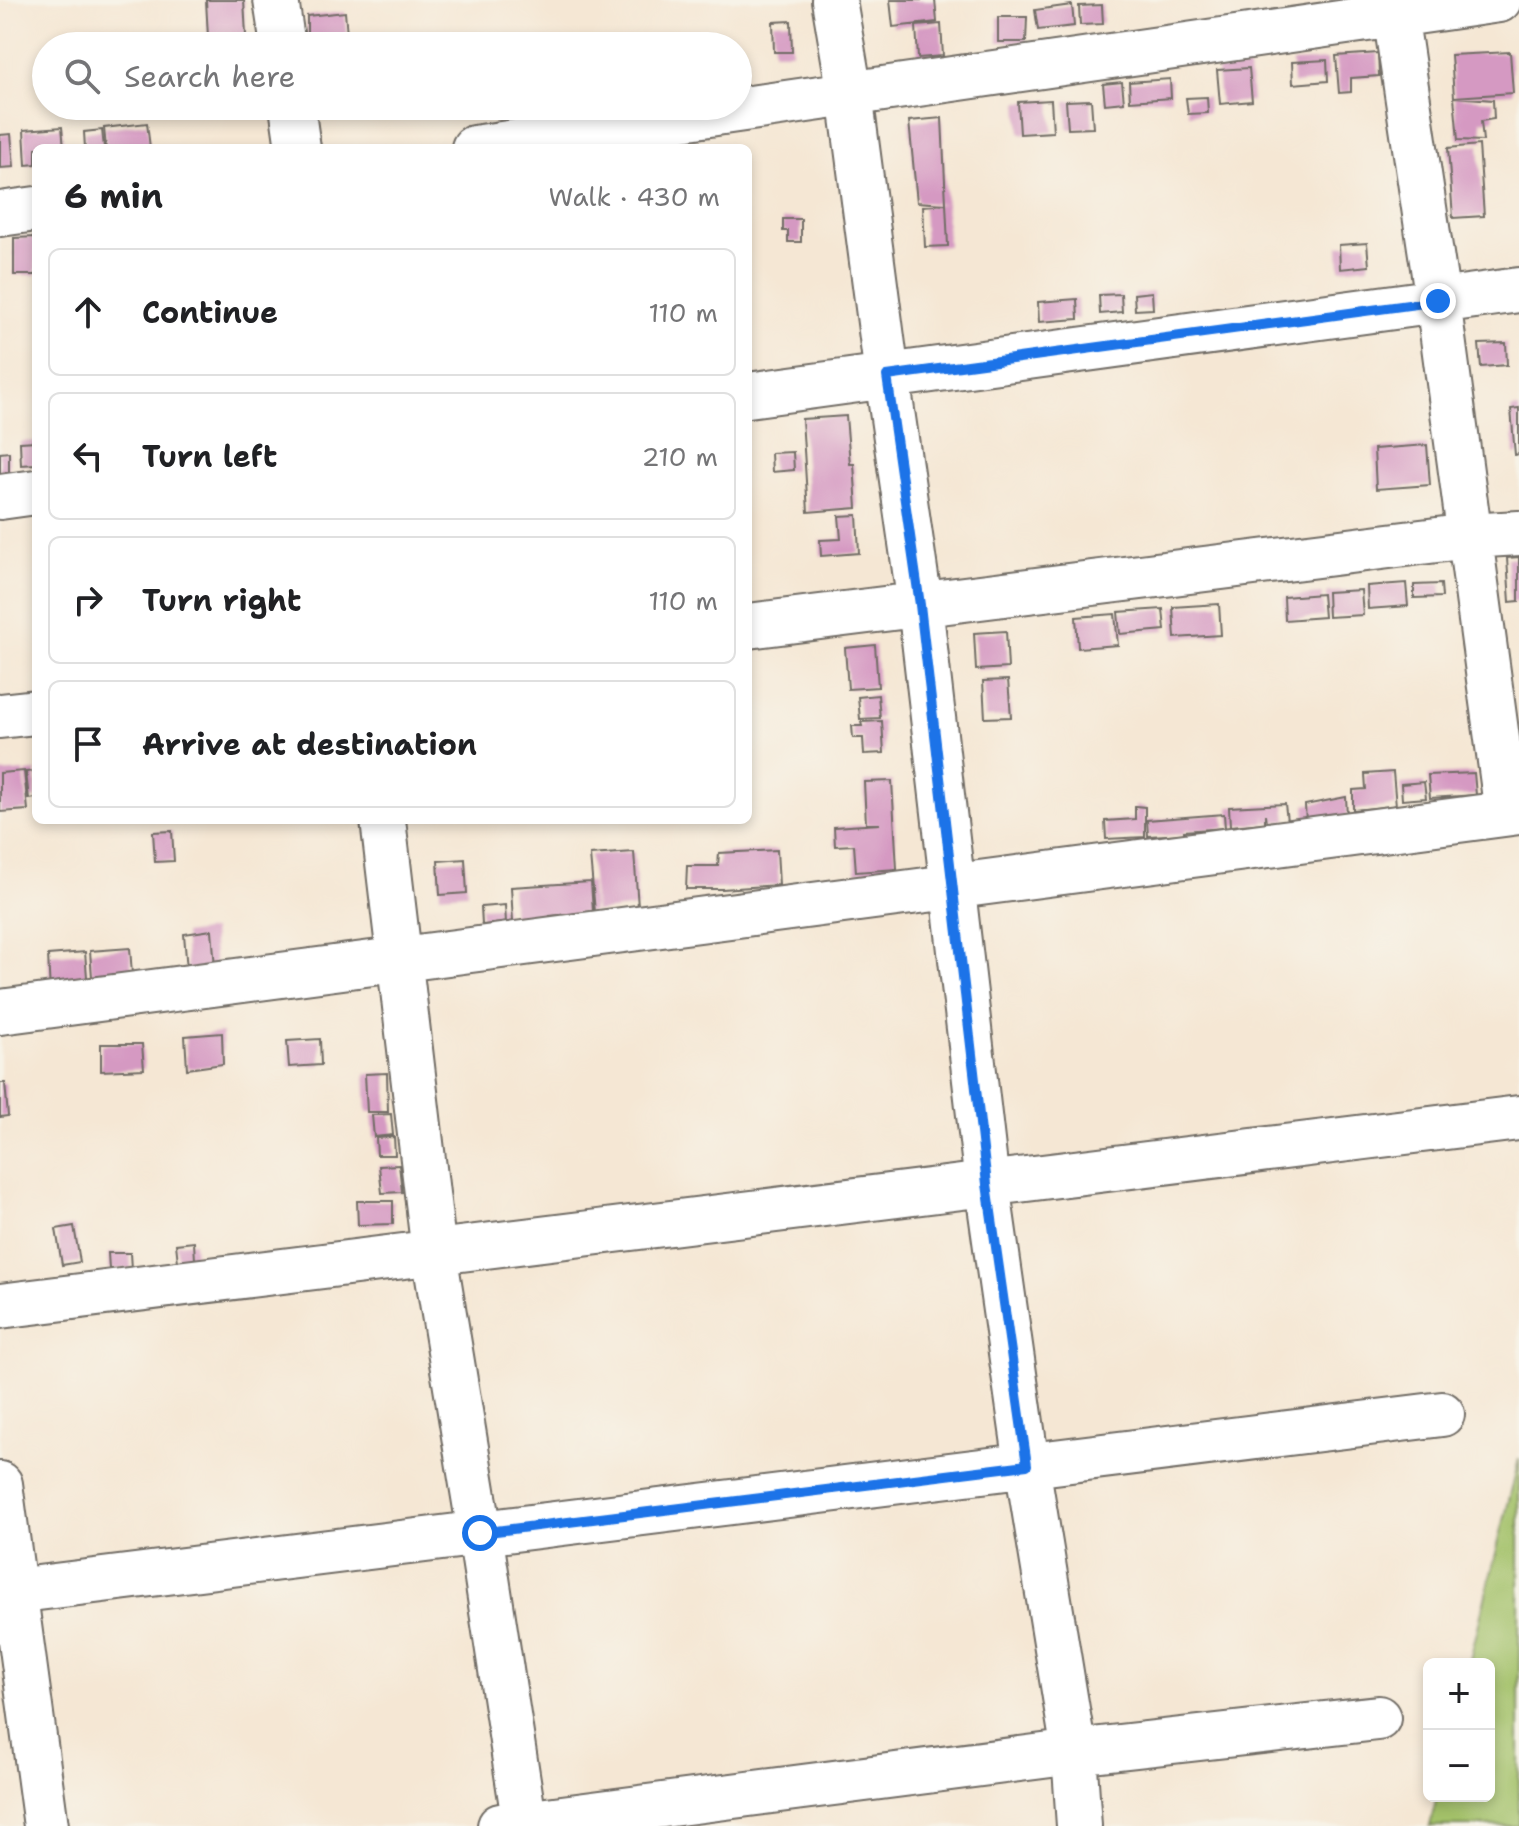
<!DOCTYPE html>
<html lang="en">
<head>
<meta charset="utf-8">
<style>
  :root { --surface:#fff; --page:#f2f2f2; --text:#202124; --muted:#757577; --line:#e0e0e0 }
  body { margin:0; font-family:"Shantell Sans",sans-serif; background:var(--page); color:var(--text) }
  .controls { position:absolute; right:24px; bottom:24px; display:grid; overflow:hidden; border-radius:12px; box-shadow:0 4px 12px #0003 }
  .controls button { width:72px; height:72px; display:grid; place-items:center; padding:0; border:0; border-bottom:2px solid var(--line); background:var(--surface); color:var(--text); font:40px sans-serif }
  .stop { position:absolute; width:24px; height:24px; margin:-18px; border:6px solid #1a73e8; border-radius:50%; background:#fff }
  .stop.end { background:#1a73e8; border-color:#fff; box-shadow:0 2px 8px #0008 }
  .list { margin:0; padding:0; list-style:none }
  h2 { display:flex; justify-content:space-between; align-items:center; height:104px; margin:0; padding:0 32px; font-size:34px }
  h2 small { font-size:26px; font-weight:400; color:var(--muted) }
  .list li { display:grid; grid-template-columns:52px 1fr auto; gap:24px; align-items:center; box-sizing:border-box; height:128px; margin:0 16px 16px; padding:0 16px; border:2px solid var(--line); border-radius:12px }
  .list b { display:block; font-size:30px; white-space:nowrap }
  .list em { font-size:26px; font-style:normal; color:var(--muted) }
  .icon { flex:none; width:44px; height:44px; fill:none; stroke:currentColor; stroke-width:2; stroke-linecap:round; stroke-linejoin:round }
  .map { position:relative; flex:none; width:1519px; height:1826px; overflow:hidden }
  .search { position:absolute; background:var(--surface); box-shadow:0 4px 12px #0003; left:32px; top:32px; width:720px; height:88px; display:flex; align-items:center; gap:20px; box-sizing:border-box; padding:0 28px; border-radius:44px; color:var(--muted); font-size:30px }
  .panel { position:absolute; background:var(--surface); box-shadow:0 4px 12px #0003; left:32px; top:144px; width:720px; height:680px; border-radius:12px }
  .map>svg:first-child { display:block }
  .green { fill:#a3c169; stroke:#67764a; stroke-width:2 }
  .building { fill:#d599c2 }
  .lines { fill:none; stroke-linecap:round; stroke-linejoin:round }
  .minor-casing { stroke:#726d66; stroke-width:48 }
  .minor { stroke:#fff; stroke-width:44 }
  .route { stroke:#1a73e8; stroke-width:10 }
</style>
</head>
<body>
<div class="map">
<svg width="1519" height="1826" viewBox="0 0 1519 1826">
  <rect width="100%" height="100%" fill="#f7f3e8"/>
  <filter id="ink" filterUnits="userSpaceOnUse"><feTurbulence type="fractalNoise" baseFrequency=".0125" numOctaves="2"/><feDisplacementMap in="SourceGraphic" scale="16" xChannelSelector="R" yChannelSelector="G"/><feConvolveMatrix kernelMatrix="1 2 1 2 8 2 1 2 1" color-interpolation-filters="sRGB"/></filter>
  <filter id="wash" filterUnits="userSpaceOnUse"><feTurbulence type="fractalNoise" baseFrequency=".006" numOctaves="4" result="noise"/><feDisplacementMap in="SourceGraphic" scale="32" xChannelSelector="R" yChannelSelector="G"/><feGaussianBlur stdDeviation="1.8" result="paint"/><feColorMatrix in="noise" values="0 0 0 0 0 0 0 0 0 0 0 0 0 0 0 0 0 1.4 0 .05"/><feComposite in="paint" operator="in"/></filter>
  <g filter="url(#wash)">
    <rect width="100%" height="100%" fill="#f5e7d4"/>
    <!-- green -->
    <path class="green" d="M 1519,1459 L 1519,1826 L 1430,1826 L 1437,1796 L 1489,1796 L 1489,1664 L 1469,1664 Z"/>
    <g id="blocks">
      <!-- building -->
      <path class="building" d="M 206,0 L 244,0 L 246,36 L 208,37 Z
        M 890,0 L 935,0 L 937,22 L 893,27 Z
        M 1072,5 L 1074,26 L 1038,30 L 1035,10 Z
        M 1102,5 L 1103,24 L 1080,25 L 1079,6 Z
        M 345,12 L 348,46 L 299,46 L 298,35 L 307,34 L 307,16 Z
        M 998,17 L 1027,17 L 1026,42 L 998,42 Z
        M 791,21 L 792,52 L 774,52 L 773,22 Z
        M 941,24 L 943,56 L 918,58 L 916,26 Z
        M 1510,52 L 1513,93 L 1454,97 L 1493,100 L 1494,119 L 1481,121 L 1483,141 L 1458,140 L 1454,97 L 1451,55 Z
        M 1378,53 L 1379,76 L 1351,78 L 1351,92 L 1339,93 L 1336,56 Z
        M 1327,60 L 1328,81 L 1293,84 L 1292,62 Z
        M 1249,68 L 1252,101 L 1220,104 L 1217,70 Z
        M 1170,79 L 1171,98 L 1130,101 L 1129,82 Z
        M 1122,82 L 1124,102 L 1105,104 L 1103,84 Z
        M 1207,97 L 1208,113 L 1188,114 L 1186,98 Z
        M 1051,100 L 1053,132 L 1020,134 L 1018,102 Z
        M 1091,100 L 1093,128 L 1068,129 L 1066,101 Z
        M 942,118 L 948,246 L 925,247 L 923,206 L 945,204 L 917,202 L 909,121 Z
        M 147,123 L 150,148 L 106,148 L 104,128 Z
        M 62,127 L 64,148 L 36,148 L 36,164 L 26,165 L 24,130 Z
        M 102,130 L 104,148 L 85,148 L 84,132 Z
        M 11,134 L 14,167 L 0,168 L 0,135 Z
        M 1479,145 L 1484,216 L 1453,218 L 1448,148 Z
        M 783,219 L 801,219 L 801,242 L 788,242 L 788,231 L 783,231 Z
        M 36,237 L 36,275 L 14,275 L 14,238 Z
        M 1367,243 L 1369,266 L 1340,269 L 1339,245 Z
        M 1152,292 L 1153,309 L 1135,310 L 1134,294 Z
        M 1121,294 L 1122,312 L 1100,314 L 1099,295 Z
        M 1077,299 L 1078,319 L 1039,322 L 1038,302 Z
        M 1506,343 L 1507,365 L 1481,367 L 1479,344 Z
        M 1519,408 L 1519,454 L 1515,455 L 1511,409 Z
        M 846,416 L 850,464 L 854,464 L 857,508 L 808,512 L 802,419 Z
        M 36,441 L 36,464 L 21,465 L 20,442 Z
        M 1427,445 L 1430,485 L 1376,489 L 1374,449 Z
        M 9,452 L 9,472 L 0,473 L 0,453 Z
        M 793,452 L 794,470 L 772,472 L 771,453 Z
        M 857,515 L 859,553 L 821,556 L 820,540 L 841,539 L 839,516 Z
        M 1519,557 L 1519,601 L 1510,602 L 1507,558 Z
        M 1406,583 L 1408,606 L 1368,609 L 1367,586 Z
        M 1441,584 L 1442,597 L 1414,598 L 1414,585 Z
        M 1361,590 L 1363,615 L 1328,617 L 1327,592 Z
        M 1322,594 L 1324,617 L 1285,620 L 1284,597 Z
        M 1219,604 L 1221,635 L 1175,638 L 1173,607 Z
        M 1163,609 L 1165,630 L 1120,634 L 1118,612 Z
        M 1115,614 L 1118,645 L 1078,648 L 1076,617 Z
        M 1006,631 L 1008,668 L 976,670 L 974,633 Z
        M 875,645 L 878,687 L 848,689 L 845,648 Z
        M 1008,680 L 1011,717 L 985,718 L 983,681 Z
        M 878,695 L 880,718 L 860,719 L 858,697 Z
        M 882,721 L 884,753 L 864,754 L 863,738 L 853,738 L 852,726 L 862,726 L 861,722 Z
        M 24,771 L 28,810 L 0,812 L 0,773 Z
        M 36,771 L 36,798 L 29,799 L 26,772 Z
        M 1393,772 L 1396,806 L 1353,810 L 1353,790 L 1366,789 L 1365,774 Z
        M 1474,773 L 1476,795 L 1430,798 L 1428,775 Z
        M 892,781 L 897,869 L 856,872 L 854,845 L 835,846 L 834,827 L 880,824 L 866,824 L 864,782 Z
        M 1424,782 L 1426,798 L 1402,800 L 1401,784 Z
        M 1346,797 L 1347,816 L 1306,822 L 1305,805 Z
        M 1285,804 L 1287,821 L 1266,822 L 1265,814 L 1265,823 L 1230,826 L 1229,807 Z
        M 1135,806 L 1145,807 L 1145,837 L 1106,839 L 1105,821 L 1135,819 Z
        M 1224,814 L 1225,828 L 1184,831 L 1184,834 L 1148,836 L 1147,820 Z
        M 172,831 L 174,861 L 155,862 L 153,832 Z
        M 777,850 L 779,885 L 722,889 L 686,889 L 687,866 L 718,866 L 719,853 Z
        M 634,852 L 638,907 L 595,912 L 590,855 Z
        M 465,859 L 467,893 L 440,895 L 438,861 Z
        M 591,882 L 593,912 L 550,916 L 551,919 L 513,922 L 511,887 Z
        M 505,905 L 506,923 L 482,925 L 481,907 Z
        M 212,930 L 215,968 L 187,970 L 184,934 Z
        M 130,948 L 132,974 L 92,977 L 90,951 Z
        M 85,952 L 88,990 L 50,992 L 48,955 Z
        M 222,1033 L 223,1064 L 187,1069 L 185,1036 Z
        M 320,1039 L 321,1065 L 289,1067 L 287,1041 Z
        M 101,1044 L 142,1044 L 144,1069 L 101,1071 Z
        M 387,1073 L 388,1112 L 367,1112 L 365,1074 Z
        M 0,1083 L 5,1083 L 8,1116 L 0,1117 Z
        M 391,1114 L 393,1135 L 374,1137 L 372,1115 Z
        M 394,1137 L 395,1155 L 377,1155 L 376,1138 Z
        M 399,1165 L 402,1192 L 382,1193 L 379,1166 Z
        M 357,1201 L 393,1201 L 393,1224 L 358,1225 Z
        M 74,1226 L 80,1262 L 62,1265 L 56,1229 Z
        M 194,1242 L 195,1260 L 178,1262 L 176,1244 Z
        M 108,1253 L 130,1253 L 131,1269 L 109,1269 Z"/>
    </g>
  </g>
  <g filter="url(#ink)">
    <use href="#blocks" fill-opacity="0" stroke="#726d66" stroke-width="2"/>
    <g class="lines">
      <!-- minor casing -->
      <g class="minor-casing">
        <path id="minor" d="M 276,0 L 283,46
          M 834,0 L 850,94 L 887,376 L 920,605 L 987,1184 L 1027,1465 L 1074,1752 L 1079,1826
          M 1393,0 L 1438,301 L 1507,813
          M 292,106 L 298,148
          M 474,148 L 1499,0
          M 0,214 L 36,209
          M 748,395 L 1519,290
          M 0,497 L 36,492
          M 748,626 L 1469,536 L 1519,533
          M 0,716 L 36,712
          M 383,820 L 434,1253 L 480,1533 L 525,1826
          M 0,1012 L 1519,812
          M 0,1306 L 1519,1118
          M 0,1484 L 46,1826
          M 14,1591 L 1442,1414
          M 500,1826 L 1074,1752 L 1378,1718"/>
      </g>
      <!-- minor -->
      <use href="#minor" class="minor"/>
    </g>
  </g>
  <g class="lines" filter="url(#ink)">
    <!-- route -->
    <path class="route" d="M 480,1533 L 1027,1465 L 987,1184 L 920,605 L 887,376 L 1438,301"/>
  </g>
</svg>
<div class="controls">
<button>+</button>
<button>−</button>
</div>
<div class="stop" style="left:480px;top:1533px"></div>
<div class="stop end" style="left:1438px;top:301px"></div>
<div class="search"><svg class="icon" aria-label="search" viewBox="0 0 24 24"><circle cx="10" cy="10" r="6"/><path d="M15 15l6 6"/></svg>Search here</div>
<section class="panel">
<h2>6 min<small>Walk · 430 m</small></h2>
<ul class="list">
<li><svg class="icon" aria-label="ahead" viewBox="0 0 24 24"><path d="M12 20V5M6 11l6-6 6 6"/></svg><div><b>Continue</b></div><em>110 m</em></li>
<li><svg class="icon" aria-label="left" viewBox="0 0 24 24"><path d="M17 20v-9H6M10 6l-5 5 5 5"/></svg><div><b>Turn left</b></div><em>210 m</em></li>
<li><svg class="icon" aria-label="right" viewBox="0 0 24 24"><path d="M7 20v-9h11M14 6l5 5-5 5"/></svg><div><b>Turn right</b></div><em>110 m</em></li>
<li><svg class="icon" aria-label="arrive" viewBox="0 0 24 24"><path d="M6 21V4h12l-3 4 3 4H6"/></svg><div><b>Arrive at destination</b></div></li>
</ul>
</section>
</div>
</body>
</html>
